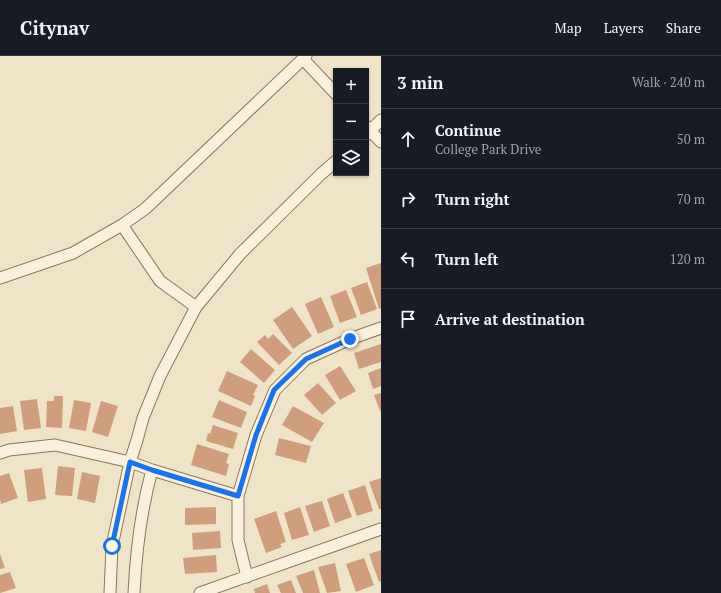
<!DOCTYPE html>
<html lang="en">
<head>
<meta charset="utf-8">
<style>
  :root { --surface:#171b24; --page:#242831; --text:#f1f3f6; --muted:#9ea1a6; --line:#363941 }
  body { margin:0; font-family:"PT Serif",serif; background:var(--page); color:var(--text) }
  .controls { position:absolute; right:12px; top:12px; display:grid; overflow:hidden; border-radius:0px; box-shadow:0 1px 3px #0004 }
  .controls button { width:36px; height:36px; display:grid; place-items:center; padding:0; border:0; border-bottom:1px solid var(--line); background:var(--surface); color:var(--text); font:20px sans-serif }
  .stop { position:absolute; width:12px; height:12px; margin:-9px; border:3px solid #1a73e8; border-radius:50%; background:#fff }
  .stop.end { background:#1a73e8; border-color:#fff; box-shadow:0 1px 4px #0008 }
  .list { margin:0; padding:0; list-style:none }
  h2 { display:flex; justify-content:space-between; align-items:center; height:52px; margin:0; padding:0 16px; font-size:17px }
  h2 small { font-size:13px; font-weight:400; color:var(--muted) }
  .list li { display:grid; grid-template-columns:26px 1fr auto; gap:12px; align-items:center; box-sizing:border-box; height:60px; padding:0 16px; border-top:1px solid var(--line) }
  .list b { display:block; font-size:15px; white-space:nowrap }
  .list p { margin:0; font-size:13px; white-space:nowrap; color:var(--muted) }
  .list em { font-size:13px; font-style:normal; color:var(--muted) }
  .icon { flex:none; width:22px; height:22px; fill:none; stroke:currentColor; stroke-width:2; stroke-linecap:round; stroke-linejoin:round }
  .map { position:relative; flex:none; width:381px; height:537px; overflow:hidden }
  header { display:flex; align-items:center; gap:24px; box-sizing:border-box; height:56px; padding:0 20px; background:var(--surface); border-bottom:1px solid var(--line) }
  header strong { font-size:19px }
  nav { display:flex; gap:22px; margin-inline-start:auto; font-size:14px }
  main { display:flex }
  aside { flex:1; background:var(--surface) }
  .map>svg:first-child { display:block }
  .building { fill:#cf9f7d }
  .lines { fill:none; stroke-linecap:round; stroke-linejoin:round }
  .minor-casing { stroke:#8d765c; stroke-width:13 }
  .minor { stroke:#faf1dc; stroke-width:11 }
  .route { stroke:#1a73e8; stroke-width:5 }
</style>
</head>
<body>
<header>
<strong>Citynav</strong>
<nav><a>Map</a><a>Layers</a><a>Share</a></nav>
</header>
<main>
<div class="map">
<svg width="381" height="537" viewBox="0 0 381 537">
  <rect width="100%" height="100%" fill="#f0e4c8"/>
  <!-- building -->
  <path class="building" d="M 381,207 L 381,252 L 379,253 L 366,212 Z
    M 367,226 L 377,253 L 361,259 L 351,232 Z
    M 346,234 L 357,261 L 340,267 L 330,240 Z
    M 321,241 L 334,271 L 318,278 L 305,248 Z
    M 292,251 L 312,280 L 293,293 L 273,264 Z
    M 273,278 L 292,297 L 279,309 L 257,286 L 265,279 L 268,283 Z
    M 381,288 L 381,306 L 359,313 L 354,297 Z
    M 251,293 L 275,314 L 264,327 L 240,306 Z
    M 340,310 L 356,335 L 340,344 L 325,319 Z
    M 381,312 L 381,330 L 373,333 L 368,317 Z
    M 227,315 L 258,329 L 253,339 L 255,340 L 251,350 L 218,335 Z
    M 318,327 L 336,347 L 322,359 L 304,339 Z
    M 381,337 L 381,355 L 380,355 L 374,339 Z
    M 54,340 L 63,340 L 62,372 L 46,371 L 47,345 L 54,345 Z
    M 37,343 L 41,372 L 24,374 L 20,345 Z
    M 74,344 L 91,347 L 86,375 L 69,372 Z
    M 219,344 L 247,356 L 241,372 L 212,361 Z
    M 101,345 L 118,350 L 108,381 L 92,376 Z
    M 13,350 L 17,375 L 0,378 L 0,352 Z
    M 293,350 L 324,367 L 312,386 L 282,369 Z
    M 213,369 L 238,377 L 233,393 L 206,385 L 208,377 L 210,378 Z
    M 279,382 L 311,390 L 306,407 L 275,399 Z
    M 197,388 L 229,398 L 226,407 L 229,408 L 226,420 L 191,409 Z
    M 58,410 L 75,412 L 72,440 L 55,439 Z
    M 42,412 L 46,443 L 28,446 L 24,414 Z
    M 82,416 L 100,420 L 95,447 L 77,443 Z
    M 9,417 L 18,442 L 1,448 L 0,444 L 0,420 Z
    M 381,422 L 381,453 L 379,453 L 369,426 Z
    M 365,429 L 373,455 L 357,460 L 348,435 Z
    M 343,437 L 352,461 L 335,467 L 327,443 Z
    M 322,445 L 330,470 L 314,476 L 305,450 Z
    M 216,451 L 216,468 L 185,469 L 185,452 Z
    M 300,451 L 309,479 L 292,484 L 284,457 Z
    M 276,455 L 286,486 L 280,488 L 282,491 L 266,497 L 254,463 Z
    M 220,475 L 221,492 L 193,494 L 192,477 Z
    M 381,494 L 381,525 L 379,526 L 369,498 Z
    M 0,498 L 5,512 L 0,513 Z
    M 216,499 L 217,516 L 185,518 L 183,502 Z
    M 364,502 L 374,529 L 356,536 L 346,508 Z
    M 335,507 L 341,535 L 327,537 L 318,511 Z
    M 314,514 L 320,537 L 303,537 L 296,520 Z
    M 10,516 L 16,532 L 0,537 L 0,519 Z
    M 291,524 L 296,537 L 281,537 L 277,529 Z
    M 267,528 L 270,537 L 255,537 L 254,533 Z"/>
  <g class="lines">
    <!-- minor casing -->
    <g class="minor-casing">
      <path id="minor" d="M 303,3 L 336,38
        M 366,70 L 381,86
        M 366,79 L 381,64
        M 122,169 L 160,225 L 196,251
        M 0,222 L 73,197 L 122,169 L 145,153 L 306,0
        M 0,397 L 9,394 L 55,389 L 130,406 L 152,414 L 238,440
        M 247,521 L 238,484 L 238,440 L 256,379 L 275,334 L 306,303 L 350,283 L 381,272
        M 110,537 L 112,490 L 130,406 L 137,384 L 143,362 L 160,320 L 196,251 L 240,198 L 321,118 L 336,105
        M 134,537 C 136,496 141,454 152,414
        M 200,537 L 381,473"/>
    </g>
    <!-- minor -->
    <use href="#minor" class="minor"/>
  </g>
  <g class="lines">
    <!-- route -->
    <path class="route" d="M 112,490 L 130,406 L 152,414 L 238,440 L 256,379 L 274,334 L 306,303 L 350,283"/>
  </g>
</svg>
<div class="controls">
<button>+</button>
<button>−</button>
<button><svg class="icon" aria-label="layers" viewBox="0 0 24 24"><path d="M12 4l9 5-9 5-9-5zM3 14l9 5 9-5"/></svg></button>
</div>
<div class="stop" style="left:112px;top:490px"></div>
<div class="stop end" style="left:350px;top:283px"></div>
</div>
<aside>
<h2>3 min<small>Walk · 240 m</small></h2>
<ul class="list">
<li><svg class="icon" aria-label="ahead" viewBox="0 0 24 24"><path d="M12 20V5M6 11l6-6 6 6"/></svg><div><b>Continue</b><p>College Park Drive</p></div><em>50 m</em></li>
<li><svg class="icon" aria-label="right" viewBox="0 0 24 24"><path d="M7 20v-9h11M14 6l5 5-5 5"/></svg><div><b>Turn right</b></div><em>70 m</em></li>
<li><svg class="icon" aria-label="left" viewBox="0 0 24 24"><path d="M17 20v-9H6M10 6l-5 5 5 5"/></svg><div><b>Turn left</b></div><em>120 m</em></li>
<li><svg class="icon" aria-label="arrive" viewBox="0 0 24 24"><path d="M6 21V4h12l-3 4 3 4H6"/></svg><div><b>Arrive at destination</b></div></li>
</ul>
</aside>
</main>
</body>
</html>
